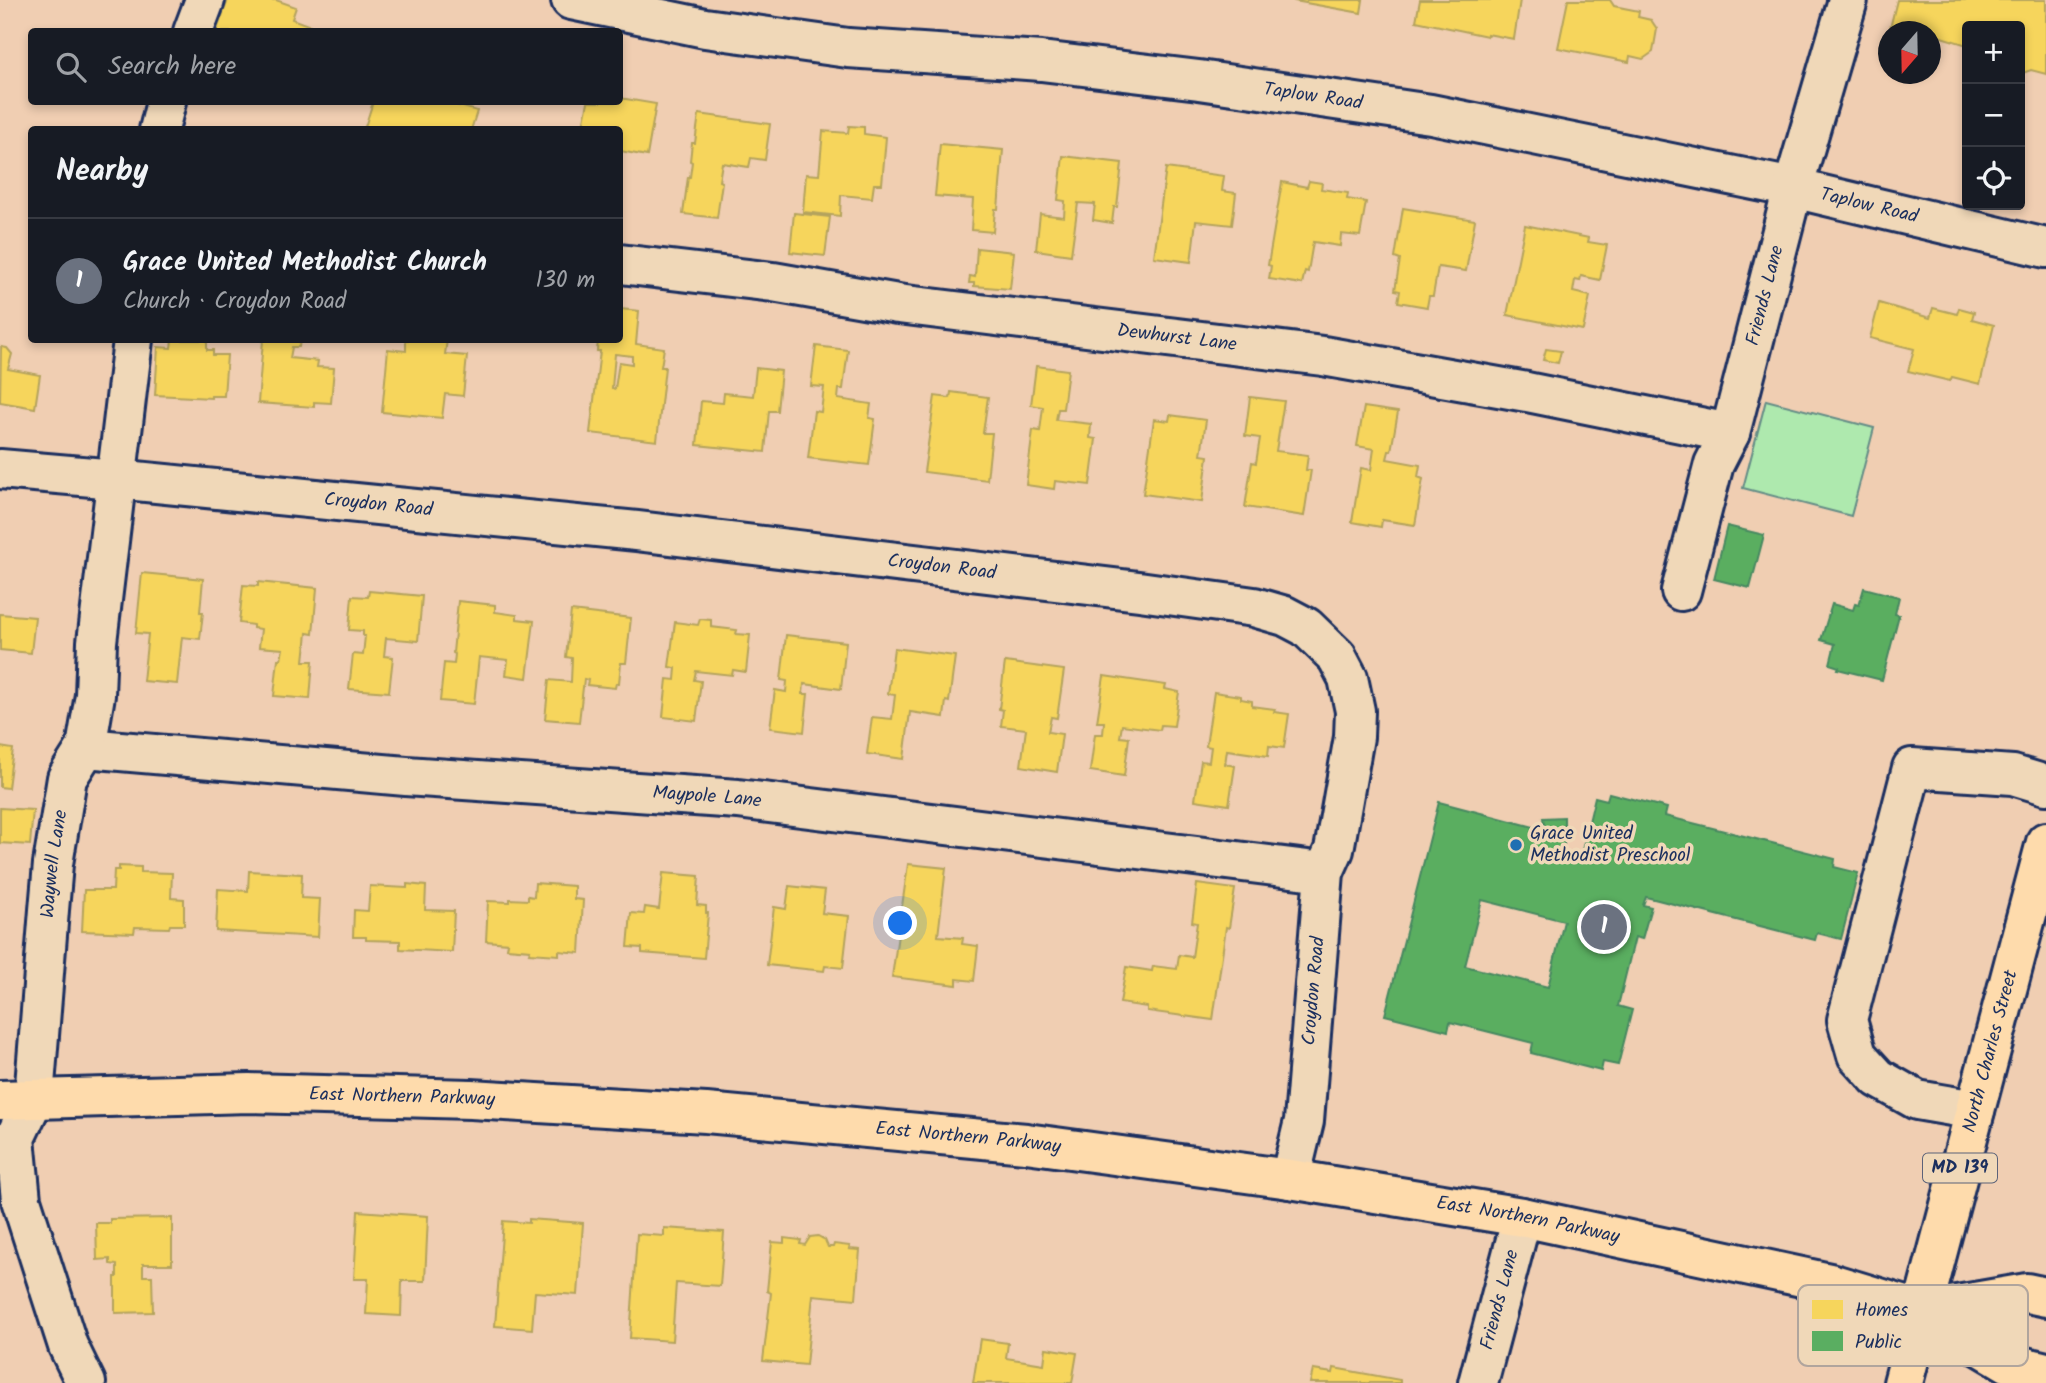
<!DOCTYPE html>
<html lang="en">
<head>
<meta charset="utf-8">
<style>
  :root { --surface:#171b24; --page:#20242c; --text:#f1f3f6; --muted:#9ea1a6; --line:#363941; --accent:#1f6fb2 }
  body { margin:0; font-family:Kalam,sans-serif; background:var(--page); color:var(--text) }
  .controls { position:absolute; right:21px; top:21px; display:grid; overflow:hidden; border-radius:7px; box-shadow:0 4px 10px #0003 }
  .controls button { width:63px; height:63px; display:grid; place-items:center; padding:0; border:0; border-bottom:2px solid var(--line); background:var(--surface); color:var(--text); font:35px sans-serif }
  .compass { position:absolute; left:1878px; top:21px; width:63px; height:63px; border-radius:50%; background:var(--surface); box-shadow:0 4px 10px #0003; rotate:200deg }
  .you { position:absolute; left:901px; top:924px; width:24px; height:24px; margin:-18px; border:5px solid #fff; border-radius:50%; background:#1a73e8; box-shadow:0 0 0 10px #1a73e833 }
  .badge { display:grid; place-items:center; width:46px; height:46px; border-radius:50%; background:var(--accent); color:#fff; font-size:23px; font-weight:700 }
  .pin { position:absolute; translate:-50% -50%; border:4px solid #fff; box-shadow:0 2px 7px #0006 }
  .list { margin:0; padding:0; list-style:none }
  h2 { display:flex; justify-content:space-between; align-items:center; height:91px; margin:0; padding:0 28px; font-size:30px }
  h2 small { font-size:23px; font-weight:400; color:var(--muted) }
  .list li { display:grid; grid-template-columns:46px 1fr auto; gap:21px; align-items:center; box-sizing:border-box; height:126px; padding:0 28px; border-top:2px solid var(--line) }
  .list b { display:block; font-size:26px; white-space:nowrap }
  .list p { margin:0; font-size:23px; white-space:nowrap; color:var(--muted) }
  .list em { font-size:23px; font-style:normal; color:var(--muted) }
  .icon { flex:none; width:38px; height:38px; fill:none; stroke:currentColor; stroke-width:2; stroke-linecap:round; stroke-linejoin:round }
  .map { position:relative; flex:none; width:2046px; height:1383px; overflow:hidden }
  .search { position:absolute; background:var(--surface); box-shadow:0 4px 10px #0003; left:28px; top:28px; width:595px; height:77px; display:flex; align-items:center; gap:18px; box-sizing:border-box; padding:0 24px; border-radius:7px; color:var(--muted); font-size:26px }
  .panel { position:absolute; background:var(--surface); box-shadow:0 4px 10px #0003; left:28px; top:126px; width:595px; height:217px; border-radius:7px }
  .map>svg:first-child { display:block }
  .green { fill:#aee9ae; stroke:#648c86; stroke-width:2 }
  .homes { fill:#f6d55c; stroke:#b4a35d; stroke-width:2; fill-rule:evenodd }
  .public { fill:#5aae61; stroke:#478860; stroke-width:2; fill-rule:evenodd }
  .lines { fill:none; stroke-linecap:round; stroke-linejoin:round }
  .minor-casing { stroke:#1b2f5e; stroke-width:44 }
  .major-casing { stroke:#1b2f5e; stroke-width:44 }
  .minor { stroke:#f0d8b8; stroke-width:38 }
  .major { stroke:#fedbac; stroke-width:38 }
  .poi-dot { fill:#1f6fb2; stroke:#f0d8b8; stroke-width:2.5 }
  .labels { text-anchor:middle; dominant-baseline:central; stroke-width:7; stroke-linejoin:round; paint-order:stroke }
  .shield { fill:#f0d8b8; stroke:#5b6279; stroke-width:2 }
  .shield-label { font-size:18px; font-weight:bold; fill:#1b2f5e }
  .street-label { font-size:19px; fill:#1b2f5e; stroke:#f0d8b8 }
  .poi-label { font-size:19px; fill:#1b2f5e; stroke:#f0d8b8; text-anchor:start }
  .key { fill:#f0d8b8; stroke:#b0a59d; stroke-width:2 }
  .key-label { font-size:19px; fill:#1b2f5e }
</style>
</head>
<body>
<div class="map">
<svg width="2046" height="1383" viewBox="0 0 2046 1383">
  <rect width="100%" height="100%" fill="#f0ceb2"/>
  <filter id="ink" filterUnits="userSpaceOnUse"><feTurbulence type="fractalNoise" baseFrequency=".0143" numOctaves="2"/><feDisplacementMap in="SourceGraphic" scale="14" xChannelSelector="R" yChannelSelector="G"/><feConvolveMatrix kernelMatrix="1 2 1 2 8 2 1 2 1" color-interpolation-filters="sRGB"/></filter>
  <g filter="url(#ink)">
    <!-- green -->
    <path class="green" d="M 1766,400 L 1874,428 L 1851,516 L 1743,488 Z"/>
    <!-- homes -->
    <path class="homes" d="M 228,0 L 276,0 L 296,7 L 292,19 L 316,28 L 315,32 L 216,32 Z
      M 1296,0 L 1363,0 L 1361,13 L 1295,1 Z
      M 1420,0 L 1520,0 L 1514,39 L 1487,34 L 1487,36 L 1416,21 Z
      M 1568,0 L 1610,0 L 1614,6 L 1639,11 L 1638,17 L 1651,20 L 1657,29 L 1653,52 L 1643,59 L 1630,56 L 1629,62 L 1558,48 Z
      M 1897,0 L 2046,0 L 2046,74 L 2031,70 L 2023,73 L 2020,72 L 2020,26 L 1967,26 L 1967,45 L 1938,36 L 1930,64 L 1930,32 L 1889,32 Z
      M 620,98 L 656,104 L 647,156 L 620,151 L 620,130 L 582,130 L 588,102 L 620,102 Z
      M 373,102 L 446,102 L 477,111 L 471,130 L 364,130 Z
      M 699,114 L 770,124 L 765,160 L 751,158 L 749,167 L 722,163 L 719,181 L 722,182 L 717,218 L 683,214 L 688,177 L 690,177 L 692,162 L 690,161 L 692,143 L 695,143 Z
      M 849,126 L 864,127 L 864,134 L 886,137 L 882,184 L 874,184 L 872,198 L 841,195 L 840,216 L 803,212 L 806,174 L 819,175 L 823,131 L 848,133 Z
      M 940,144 L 1003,150 L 998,209 L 995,209 L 993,232 L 971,230 L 973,199 L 935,196 Z
      M 1063,156 L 1122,163 L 1117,207 L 1114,207 L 1112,223 L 1093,220 L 1095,204 L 1078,203 L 1071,255 L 1036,250 L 1040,214 L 1064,217 L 1065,201 L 1058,200 Z
      M 1166,168 L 1224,176 L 1222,191 L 1236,193 L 1232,225 L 1196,221 L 1191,262 L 1154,257 Z
      M 1309,181 L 1322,183 L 1321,189 L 1348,193 L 1347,199 L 1366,202 L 1360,236 L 1341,234 L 1340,246 L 1313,242 L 1308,272 L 1305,271 L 1302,284 L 1269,279 L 1271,266 L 1268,265 L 1282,182 L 1307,187 Z
      M 1403,208 L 1475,220 L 1466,271 L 1438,267 L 1433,296 L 1429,296 L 1427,307 L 1398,302 L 1400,291 L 1395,290 L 1400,260 L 1395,258 Z
      M 794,213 L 830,217 L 825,256 L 790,252 Z
      M 1525,225 L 1589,238 L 1588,242 L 1607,245 L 1600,280 L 1581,276 L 1580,281 L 1575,280 L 1573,292 L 1590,296 L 1583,330 L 1507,315 Z
      M 977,248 L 1014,252 L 1010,289 L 974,286 L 974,283 L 969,283 L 970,276 L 975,277 Z
      M 1879,303 L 1930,318 L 1933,308 L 1957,314 L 1959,308 L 1974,312 L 1972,319 L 1994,325 L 1980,384 L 1952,377 L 1950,381 L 1908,371 L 1914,349 L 1870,338 Z
      M 620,309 L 639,311 L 636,344 L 664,348 L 661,367 L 665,367 L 657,441 L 590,433 L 600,351 L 597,351 L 598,340 L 620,340 ZM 615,354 L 632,356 L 632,364 L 619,362 L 615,389 L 612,388 Z
      M 172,340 L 207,340 L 207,350 L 213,350 L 213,355 L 227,355 L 224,396 L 211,396 L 211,398 L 155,395 L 158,347 L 171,348 Z
      M 263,340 L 300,340 L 299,347 L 292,347 L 290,358 L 318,361 L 317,367 L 334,368 L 331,403 L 314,402 L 314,407 L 258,403 Z
      M 406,340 L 447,340 L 445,354 L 467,356 L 463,396 L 445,394 L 442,418 L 382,412 L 388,349 L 406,351 Z
      M 816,346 L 848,350 L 843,389 L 839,389 L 838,399 L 871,404 L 869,418 L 875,419 L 869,465 L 808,458 L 814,411 L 821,412 L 824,387 L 811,386 Z
      M 1,347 L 7,348 L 12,354 L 8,369 L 40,375 L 35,408 L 0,402 Z
      M 1546,349 L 1561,351 L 1558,363 L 1543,360 Z
      M 1036,366 L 1068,370 L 1063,409 L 1058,409 L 1056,420 L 1091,424 L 1090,438 L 1096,439 L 1090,485 L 1055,481 L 1054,489 L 1026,485 L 1033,430 L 1040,431 L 1043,407 L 1031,405 Z
      M 756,368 L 781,371 L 777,411 L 769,411 L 765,452 L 697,445 L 701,401 L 723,403 L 724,393 L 753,396 Z
      M 951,392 L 988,397 L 983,433 L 992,433 L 987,480 L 924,472 L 935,396 L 950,398 Z
      M 1250,397 L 1284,401 L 1276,451 L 1308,455 L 1306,470 L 1311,470 L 1304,516 L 1245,507 L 1252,462 L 1256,463 L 1260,438 L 1245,436 Z
      M 1364,407 L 1398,412 L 1391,451 L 1389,451 L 1387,459 L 1420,465 L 1418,477 L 1423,479 L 1415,525 L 1382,520 L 1381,527 L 1352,522 L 1361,468 L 1371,470 L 1374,449 L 1357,446 Z
      M 1170,415 L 1206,420 L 1201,455 L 1208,456 L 1202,502 L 1143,494 L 1154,419 L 1169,421 Z
      M 142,573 L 203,579 L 200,612 L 203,612 L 200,639 L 182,637 L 177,684 L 143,681 L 148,634 L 136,633 Z
      M 258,582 L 317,588 L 313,634 L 307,633 L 304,661 L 313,661 L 310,699 L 274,696 L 278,659 L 281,659 L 283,649 L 259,647 L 261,629 L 253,628 L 253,625 L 239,623 L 243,585 L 258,586 Z
      M 369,591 L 422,596 L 418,641 L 386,638 L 384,656 L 393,657 L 389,692 L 349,689 L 353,654 L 363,655 L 365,636 L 363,636 L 363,631 L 349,630 L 352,596 L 368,597 Z
      M 458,601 L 495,605 L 495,612 L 517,615 L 517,619 L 534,621 L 527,678 L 506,675 L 508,660 L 479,657 L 474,704 L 440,701 L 444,663 L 454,664 L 455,654 L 453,653 Z
      M 571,611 L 631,618 L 626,663 L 621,663 L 619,683 L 616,683 L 615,688 L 587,685 L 588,680 L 584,679 L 579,722 L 545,719 L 549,680 L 571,682 L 572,658 L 566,657 Z
      M 0,614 L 35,617 L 31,653 L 0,650 Z
      M 700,619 L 711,620 L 711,627 L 737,630 L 736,634 L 750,635 L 746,672 L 733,670 L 732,675 L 696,671 L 694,680 L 701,681 L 696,721 L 663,717 L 667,679 L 675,680 L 676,668 L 669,667 L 675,622 L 698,625 Z
      M 786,635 L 846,642 L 841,689 L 804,684 L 803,694 L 808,694 L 804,732 L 770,728 L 775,690 L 786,692 L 787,681 L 781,680 Z
      M 894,648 L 955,656 L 949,702 L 946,701 L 944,717 L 910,712 L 904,759 L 867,754 L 872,717 L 892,719 L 895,695 L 888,694 Z
      M 1005,662 L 1064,670 L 1057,718 L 1051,717 L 1048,732 L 1062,734 L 1057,772 L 1021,766 L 1026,729 L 1001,726 L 1003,710 L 999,709 Z
      M 1104,676 L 1166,685 L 1165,689 L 1179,692 L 1174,726 L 1161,725 L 1160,730 L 1122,725 L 1120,737 L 1129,738 L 1124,776 L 1090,771 L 1095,734 L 1103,734 L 1104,722 L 1097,722 Z
      M 1214,692 L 1241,696 L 1241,699 L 1252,701 L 1252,706 L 1275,709 L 1274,712 L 1289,714 L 1284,748 L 1269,746 L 1268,756 L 1227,750 L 1225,764 L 1235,766 L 1229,805 L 1195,800 L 1201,761 L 1209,762 L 1211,747 L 1206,746 Z
      M 0,747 L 13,749 L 8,788 L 0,787 Z
      M 0,808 L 33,810 L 30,845 L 0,843 Z
      M 908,864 L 946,868 L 938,936 L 963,938 L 962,944 L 978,946 L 974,981 L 957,979 L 957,985 L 892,977 Z
      M 119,866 L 141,867 L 141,872 L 172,873 L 171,898 L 184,899 L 184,925 L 170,925 L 169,928 L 135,927 L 134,933 L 82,931 L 84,890 L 113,890 L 114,870 L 119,870 Z
      M 249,871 L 302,874 L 301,898 L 320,899 L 318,937 L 216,931 L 218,889 L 248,891 Z
      M 663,873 L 699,876 L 697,905 L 706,906 L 706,913 L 708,913 L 704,958 L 642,953 L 642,948 L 628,947 L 631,913 L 644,914 L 645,907 L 659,909 Z
      M 535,883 L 574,886 L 574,899 L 583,900 L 580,953 L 559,951 L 559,955 L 529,953 L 530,950 L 507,948 L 508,943 L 486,941 L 488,901 L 510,902 L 510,899 L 528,900 L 528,896 L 534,897 Z
      M 407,884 L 426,886 L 425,910 L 454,911 L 452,952 L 400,949 L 400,941 L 366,940 L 366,937 L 353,937 L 354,910 L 368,911 L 370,886 L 407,888 Z
      M 1197,884 L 1235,889 L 1229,928 L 1226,927 L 1213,1020 L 1147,1011 L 1147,1007 L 1120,1003 L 1126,967 L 1152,971 L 1153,966 L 1177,969 L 1179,955 L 1192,957 L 1197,923 L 1192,922 Z
      M 789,886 L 825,890 L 822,913 L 849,916 L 843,968 L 825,966 L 824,971 L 767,965 L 774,907 L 786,909 Z
      M 358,1211 L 428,1216 L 425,1281 L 402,1281 L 401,1316 L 366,1314 L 368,1279 L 354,1279 Z
      M 172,1218 L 172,1264 L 143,1264 L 143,1276 L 152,1276 L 153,1312 L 115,1313 L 115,1277 L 117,1277 L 117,1265 L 110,1264 L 110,1259 L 97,1260 L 96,1223 L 110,1223 L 110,1219 Z
      M 529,1219 L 583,1223 L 578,1295 L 535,1292 L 532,1329 L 495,1326 L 503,1221 L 529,1223 Z
      M 664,1228 L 724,1232 L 720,1286 L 676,1283 L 672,1341 L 630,1338 L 637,1234 L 664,1236 Z
      M 818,1236 L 825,1240 L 828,1247 L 833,1247 L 834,1244 L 850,1246 L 849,1249 L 860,1250 L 856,1299 L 813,1295 L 806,1365 L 763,1361 L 771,1293 L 767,1291 L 772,1242 L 784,1243 L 784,1238 L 801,1240 L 800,1244 L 805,1245 L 810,1237 Z
      M 980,1339 L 1008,1343 L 1006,1358 L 1044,1364 L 1046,1348 L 1077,1353 L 1072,1383 L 973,1383 Z
      M 1334,1368 L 1400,1380 L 1400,1383 L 1310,1383 L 1313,1370 L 1333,1373 Z"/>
    <!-- public -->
    <path class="public" d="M 1727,526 L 1764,535 L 1750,588 L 1714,579 Z
      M 1864,588 L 1899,597 L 1895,614 L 1899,615 L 1882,680 L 1838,669 L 1839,667 L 1830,664 L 1835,644 L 1821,640 L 1832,604 L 1853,610 L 1855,604 L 1859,605 Z
      M 1609,793 L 1667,808 L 1665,816 L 1835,859 L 1834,867 L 1858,873 L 1841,939 L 1817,933 L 1815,940 L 1646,897 L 1643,905 L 1651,907 L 1642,939 L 1635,937 L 1618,1006 L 1632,1010 L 1618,1065 L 1603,1062 L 1601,1071 L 1531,1053 L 1533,1043 L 1450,1022 L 1448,1031 L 1385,1015 L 1439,802 L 1545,830 L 1543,818 L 1564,817 L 1564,855 L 1580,859 L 1595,797 L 1607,800 ZM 1482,900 L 1564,921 L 1548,987 L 1465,966 Z"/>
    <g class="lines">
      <!-- minor casing -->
      <g class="minor-casing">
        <g id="minor">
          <path id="s1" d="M 571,0 L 705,28 L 848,48 L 1041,61 L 1199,80 L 1431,114 L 1793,188 L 2046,248"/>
          <path d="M 193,32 L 205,0"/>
          <path d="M 159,130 L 166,102"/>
          <path id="s2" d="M 620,264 L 773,282 L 898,304 L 1323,356 L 1527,392 L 1730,433"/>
          <path id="s3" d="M 0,469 L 116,479 L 637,531 L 1139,591 L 1254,607 L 1285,616 L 1306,627 L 1337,657 L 1348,678 L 1355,711 L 1354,737 L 1334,850 L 1324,872 L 1304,1121 L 1290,1179"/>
          <path id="s4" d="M 1681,591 L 1714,464 L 1730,433 L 1735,414 L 1793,188 L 1848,0"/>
          <path id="s5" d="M 86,748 L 406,776 L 738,799 L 1324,872"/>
          <path d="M 1975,1110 L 1917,1100 L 1878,1078 L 1857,1055 L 1847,1020 L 1912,768 L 2013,775 L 2046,785"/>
          <path id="s6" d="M 86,1383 L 68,1346 L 21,1200 L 15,1138 L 34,1098 L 49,910 L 53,864 L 67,778 L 86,748 L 95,695 L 97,642 L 133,340"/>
          <path id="s7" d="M 1478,1383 L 1522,1217"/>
        </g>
      </g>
      <!-- major casing -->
      <g class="major-casing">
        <g id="major">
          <path id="s8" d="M 0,1100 L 249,1093 L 471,1099 L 706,1113 L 1026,1143 L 1290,1179 L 1522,1217 L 1830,1283 L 1922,1311 L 2009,1363 L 2046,1372"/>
          <path d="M 1922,1311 L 2027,1293 L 2046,1297"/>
          <path id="s9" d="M 1903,1383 L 2046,842"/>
        </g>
      </g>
      <!-- minor -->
      <use href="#minor" class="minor"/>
      <!-- major -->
      <use href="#major" class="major"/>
    </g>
  </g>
  <!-- markers -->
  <circle class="poi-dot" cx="1516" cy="845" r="7"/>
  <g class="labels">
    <!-- shield labels -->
    <rect class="shield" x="1923" y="1153.5" width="74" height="29" rx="5"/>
    <g class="shield-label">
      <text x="1960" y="1168">MD 139</text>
    </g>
    <!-- street labels -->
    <g class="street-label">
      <text stroke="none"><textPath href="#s1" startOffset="749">Taplow Road</textPath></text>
      <text stroke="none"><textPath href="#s1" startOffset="1316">Taplow Road</textPath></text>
      <text stroke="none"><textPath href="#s4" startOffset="308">Friends Lane</textPath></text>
      <text stroke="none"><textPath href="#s2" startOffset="562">Dewhurst Lane</textPath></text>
      <text stroke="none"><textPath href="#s3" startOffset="380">Croydon Road</textPath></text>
      <text stroke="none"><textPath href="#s3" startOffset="947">Croydon Road</textPath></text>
      <text stroke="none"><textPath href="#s5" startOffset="623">Maypole Lane</textPath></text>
      <text stroke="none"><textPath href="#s6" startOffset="536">Waywell Lane</textPath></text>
      <text transform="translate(1314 991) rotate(-85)">Croydon Road</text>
      <text stroke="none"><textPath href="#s9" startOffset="343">North Charles Street</textPath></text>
      <text stroke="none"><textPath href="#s8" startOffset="402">East Northern Parkway</textPath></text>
      <text stroke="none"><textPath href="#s8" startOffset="970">East Northern Parkway</textPath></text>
      <text stroke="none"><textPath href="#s8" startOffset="1536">East Northern Parkway</textPath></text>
      <text stroke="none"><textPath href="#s7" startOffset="86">Friends Lane</textPath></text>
    </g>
    <!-- poi labels -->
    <g class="poi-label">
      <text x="1530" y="834">Grace United<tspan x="1530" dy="22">Methodist Preschool</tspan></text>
    </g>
  </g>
  <!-- legend -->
  <rect x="1798" y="1285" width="230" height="81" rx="10" class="key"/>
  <rect x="1812" y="1300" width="31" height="19" fill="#f6d55c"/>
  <rect x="1812" y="1331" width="31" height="20" fill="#5aae61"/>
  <g class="key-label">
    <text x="1855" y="1316">Homes</text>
    <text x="1855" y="1348">Public</text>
  </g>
</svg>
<div class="controls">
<button>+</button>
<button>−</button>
<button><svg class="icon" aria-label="locate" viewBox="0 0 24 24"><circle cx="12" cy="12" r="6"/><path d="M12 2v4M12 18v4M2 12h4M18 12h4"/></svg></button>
</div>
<svg class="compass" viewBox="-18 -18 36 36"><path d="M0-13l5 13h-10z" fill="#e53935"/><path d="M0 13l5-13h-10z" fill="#9ea1a6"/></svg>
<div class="you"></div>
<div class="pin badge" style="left:1604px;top:927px;background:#6b7280">1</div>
<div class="search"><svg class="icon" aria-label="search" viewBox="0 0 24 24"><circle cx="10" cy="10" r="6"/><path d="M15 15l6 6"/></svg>Search here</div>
<section class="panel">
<h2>Nearby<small></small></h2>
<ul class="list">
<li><span class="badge" style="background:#6b7280">1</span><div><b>Grace United Methodist Church</b><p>Church · Croydon Road</p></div><em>130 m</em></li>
</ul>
</section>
</div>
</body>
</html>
